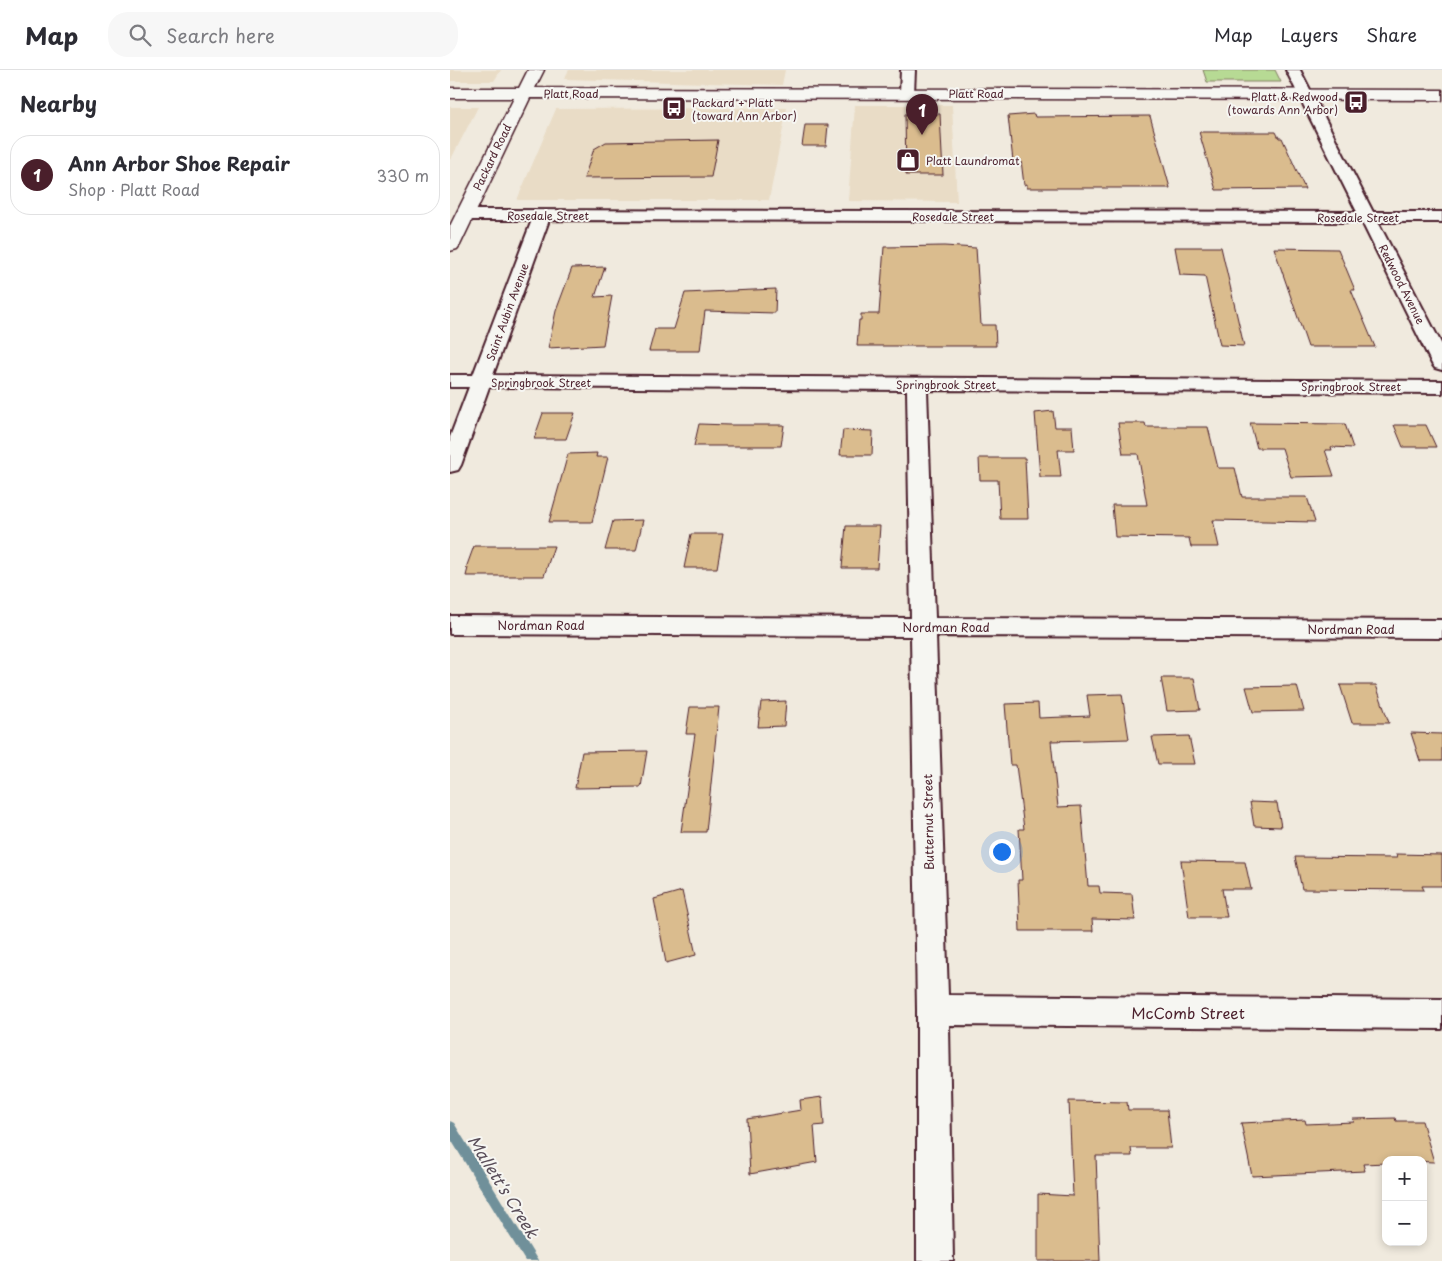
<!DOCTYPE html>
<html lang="en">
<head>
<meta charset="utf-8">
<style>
  :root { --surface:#fff; --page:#f7f7f7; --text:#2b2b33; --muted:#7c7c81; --line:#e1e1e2; --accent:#4a1f2b }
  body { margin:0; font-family:"Playpen Sans",sans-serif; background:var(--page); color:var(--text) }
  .controls { position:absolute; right:15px; bottom:15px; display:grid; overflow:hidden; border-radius:10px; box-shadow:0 2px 8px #0003 }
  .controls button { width:45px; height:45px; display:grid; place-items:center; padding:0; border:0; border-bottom:1px solid var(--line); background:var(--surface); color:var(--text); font:25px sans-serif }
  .you { position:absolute; left:551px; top:781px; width:18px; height:18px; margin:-12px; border:4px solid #fff; border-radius:50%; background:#1a73e8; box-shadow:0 0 0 8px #1a73e833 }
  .badge { display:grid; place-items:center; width:32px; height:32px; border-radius:50%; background:var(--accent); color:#fff; font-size:16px; font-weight:700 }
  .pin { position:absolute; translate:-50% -41px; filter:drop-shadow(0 1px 2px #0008) }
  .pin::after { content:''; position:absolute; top:26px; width:18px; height:15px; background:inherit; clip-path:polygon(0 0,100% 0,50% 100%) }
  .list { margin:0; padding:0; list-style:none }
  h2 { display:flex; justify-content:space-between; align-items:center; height:65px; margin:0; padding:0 20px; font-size:21px }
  h2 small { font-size:16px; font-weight:400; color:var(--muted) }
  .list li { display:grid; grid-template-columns:32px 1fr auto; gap:15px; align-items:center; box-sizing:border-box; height:80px; margin:0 10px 10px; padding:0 10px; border:1px solid var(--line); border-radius:20px }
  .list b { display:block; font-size:19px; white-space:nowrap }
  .list p { margin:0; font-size:16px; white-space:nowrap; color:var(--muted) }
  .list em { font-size:16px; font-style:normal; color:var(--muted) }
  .icon { flex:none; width:28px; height:28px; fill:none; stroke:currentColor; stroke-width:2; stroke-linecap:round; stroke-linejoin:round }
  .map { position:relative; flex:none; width:992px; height:1191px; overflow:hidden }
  header { display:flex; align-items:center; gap:30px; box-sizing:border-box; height:70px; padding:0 25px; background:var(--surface); border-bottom:1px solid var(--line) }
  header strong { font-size:24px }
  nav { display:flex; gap:28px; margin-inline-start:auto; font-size:18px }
  .search { width:350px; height:45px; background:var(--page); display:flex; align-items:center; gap:12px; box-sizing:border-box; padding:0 18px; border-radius:20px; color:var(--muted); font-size:19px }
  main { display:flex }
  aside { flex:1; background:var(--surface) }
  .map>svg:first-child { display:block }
  .built { fill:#e9dcc6 }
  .green { fill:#b7da94; stroke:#807c60 }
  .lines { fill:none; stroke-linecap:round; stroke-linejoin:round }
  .stream { fill:#70909a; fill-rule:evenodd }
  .building { fill:#dabc8e; stroke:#4a1f2b }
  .minor-casing { stroke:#4a1f2b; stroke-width:4 }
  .secondary-casing { stroke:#4a1f2b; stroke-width:3 }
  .minor { fill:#f6f6f2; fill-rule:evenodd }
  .secondary { fill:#f6f6f2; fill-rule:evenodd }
  .labels { text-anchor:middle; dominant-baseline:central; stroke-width:4; stroke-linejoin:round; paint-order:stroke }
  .far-street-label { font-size:11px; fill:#4a1f2b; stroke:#f6f6f2 }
  .far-poi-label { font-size:11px; fill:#4a1f2b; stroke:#f6f6f2; text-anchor:start }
  .street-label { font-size:12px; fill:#4a1f2b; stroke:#f6f6f2 }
  .near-street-label { font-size:15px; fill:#4a1f2b; stroke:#f6f6f2 }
  .near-water-label { font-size:16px; font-style:italic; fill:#5a4e59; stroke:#f6f6f2 }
</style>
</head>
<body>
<header>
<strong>Map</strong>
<div class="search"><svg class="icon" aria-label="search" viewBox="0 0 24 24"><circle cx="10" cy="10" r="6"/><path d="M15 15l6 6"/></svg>Search here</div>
<nav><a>Map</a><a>Layers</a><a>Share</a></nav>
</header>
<main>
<aside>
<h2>Nearby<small></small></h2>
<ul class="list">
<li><span class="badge">1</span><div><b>Ann Arbor Shoe Repair</b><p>Shop · Platt Road</p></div><em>330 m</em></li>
</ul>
</aside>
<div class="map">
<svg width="992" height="1191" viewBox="0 0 992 1191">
  <rect width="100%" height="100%" fill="#f0eade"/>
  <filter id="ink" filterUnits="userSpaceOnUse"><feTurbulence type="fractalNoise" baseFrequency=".02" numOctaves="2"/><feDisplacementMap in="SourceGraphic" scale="10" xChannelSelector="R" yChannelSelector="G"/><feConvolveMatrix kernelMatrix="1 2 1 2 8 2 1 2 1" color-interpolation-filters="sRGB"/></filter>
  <g filter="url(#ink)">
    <!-- built -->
    <path class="built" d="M 0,0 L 51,0 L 44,11 L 0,11 Z
      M 119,0 L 335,0 L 332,15 L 114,9 Z
      M 405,35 L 502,35 L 507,132 L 398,131 Z
      M 0,37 L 28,37 L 1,89 L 0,89 Z
      M 337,38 L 319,130 L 67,130 L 106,39 Z"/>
    <!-- green -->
    <path class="green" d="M 753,0 L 825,0 L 831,12 L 757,12 Z"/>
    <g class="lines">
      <!-- stream -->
      <path class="stream" d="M 0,1051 L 4,1053 L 88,1191 L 75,1191 L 0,1068 Z"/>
    </g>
    <!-- building -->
    <path class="building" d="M 455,44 L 490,44 L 493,105 L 456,105 Z
      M 584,44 L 585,47 L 700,46 L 720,118 L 577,118 L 577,114 L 574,115 L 571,90 L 563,91 L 558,46 Z
      M 355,55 L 378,55 L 376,76 L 352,76 Z
      M 749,62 L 826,62 L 829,68 L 832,68 L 855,119 L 766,120 Z
      M 268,70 L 261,107 L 134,108 L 144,79 L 156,72 Z
      M 494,176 L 526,178 L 531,255 L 545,255 L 546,276 L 407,276 L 409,250 L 411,250 L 411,244 L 429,244 L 434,177 Z
      M 725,177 L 771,177 L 794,276 L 770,275 L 755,206 L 730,205 Z
      M 824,178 L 888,179 L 905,220 L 901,220 L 925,277 L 858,277 Z
      M 155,197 L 145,227 L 162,226 L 153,275 L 98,278 L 106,241 L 122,198 Z
      M 326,219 L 325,243 L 255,241 L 250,281 L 199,281 L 205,259 L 224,259 L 235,223 Z
      M 603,341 L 605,357 L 622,357 L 624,380 L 608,380 L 611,407 L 590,407 L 585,343 Z
      M 93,343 L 125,343 L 116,369 L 84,369 Z
      M 668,353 L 695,353 L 696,357 L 758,357 L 768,398 L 785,398 L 792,427 L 857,427 L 865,452 L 763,450 L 769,477 L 741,477 L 739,468 L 665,467 L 662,435 L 697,435 L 688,384 L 673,384 Z
      M 800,353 L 895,354 L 903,378 L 881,377 L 882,380 L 875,380 L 884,406 L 841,407 L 832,378 L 807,378 Z
      M 249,354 L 279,355 L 334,355 L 331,376 L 244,376 Z
      M 944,355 L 976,355 L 986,377 L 953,377 Z
      M 393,360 L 423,361 L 422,385 L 390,385 Z
      M 147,383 L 146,387 L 158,387 L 142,452 L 99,452 L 118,384 Z
      M 529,388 L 575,388 L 578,449 L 550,449 L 548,410 L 530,410 Z
      M 193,450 L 186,480 L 155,480 L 163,451 Z
      M 396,456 L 430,456 L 427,498 L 392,498 Z
      M 241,464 L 273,464 L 267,498 L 234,498 Z
      M 24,476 L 104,476 L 94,506 L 16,506 L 18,498 L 16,498 Z
      M 711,608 L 744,608 L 750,640 L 717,641 Z
      M 890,615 L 926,615 L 939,653 L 902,653 Z
      M 847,616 L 854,641 L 803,642 L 796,617 Z
      M 672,624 L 679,669 L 601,671 L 608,737 L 631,736 L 638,816 L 649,816 L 650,823 L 682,824 L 685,850 L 642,849 L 643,861 L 570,861 L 568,810 L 572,810 L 569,759 L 574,759 L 566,695 L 560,695 L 555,634 L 588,633 L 589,648 L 640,646 L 637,625 Z
      M 336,631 L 334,656 L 308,657 L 311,632 Z
      M 240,637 L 269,637 L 256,762 L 231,762 L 245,664 L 236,664 Z
      M 961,663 L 992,664 L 992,691 L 970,691 Z
      M 739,666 L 745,694 L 708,694 L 702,667 Z
      M 197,681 L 191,717 L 125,718 L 132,682 Z
      M 800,732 L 827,733 L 831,757 L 804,756 Z
      M 946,784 L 992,785 L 992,816 L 972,816 L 974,820 L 852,819 L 845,787 L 947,788 Z
      M 731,791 L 795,792 L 801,819 L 772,819 L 777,847 L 739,847 Z
      M 232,821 L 246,885 L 216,893 L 204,829 Z
      M 372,1027 L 374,1055 L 364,1056 L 367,1092 L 300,1104 L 297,1049 L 351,1040 L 350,1030 Z
      M 619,1031 L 677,1032 L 678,1040 L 717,1040 L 721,1078 L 681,1078 L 682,1086 L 646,1086 L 650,1191 L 588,1191 L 588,1124 L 623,1126 Z
      M 945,1048 L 946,1051 L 972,1051 L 984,1092 L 936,1090 L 936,1093 L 913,1094 L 915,1101 L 802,1106 L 791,1053 L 855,1050 L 856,1054 L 904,1052 L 903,1049 Z"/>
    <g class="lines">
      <!-- minor casing -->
      <g class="minor-casing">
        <path id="minor" d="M 451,0 L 465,0 L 464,23 L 462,26 L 457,27 L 450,23 Z
          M 836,0 L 850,0 L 923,142 L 992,142 L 992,152 L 928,152 L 992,275 L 992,300 L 985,298 L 982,294 L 912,152 L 99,150 L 43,305 L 992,311 L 992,323 L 477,320 L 485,548 L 992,550 L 992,568 L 486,566 L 498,925 L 992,929 L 992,959 L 499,955 L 503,1191 L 467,1191 L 467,940 L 461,566 L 0,564 L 0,546 L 461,548 L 457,320 L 39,317 L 11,395 L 8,400 L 0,402 L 0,367 L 19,317 L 0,317 L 0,305 L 23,305 L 82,150 L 15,150 L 9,149 L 7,145 L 9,141 L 15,140 L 907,142 Z"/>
      </g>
      <!-- secondary casing -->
      <g class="secondary-casing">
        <path id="secondary" d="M 78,0 L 94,0 L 85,18 L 992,20 L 992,30 L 80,28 L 10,175 L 7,179 L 0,181 L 0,156 L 64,28 L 0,28 L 0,18 L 69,18 Z"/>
      </g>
      <!-- minor -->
      <use href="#minor" class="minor"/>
      <!-- secondary -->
      <use href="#secondary" class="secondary"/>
    </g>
  </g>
  <!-- icons -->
  <defs>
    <g id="bus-square" transform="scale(1.25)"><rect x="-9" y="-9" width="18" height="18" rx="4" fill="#4a1f2b" stroke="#f6f6f2"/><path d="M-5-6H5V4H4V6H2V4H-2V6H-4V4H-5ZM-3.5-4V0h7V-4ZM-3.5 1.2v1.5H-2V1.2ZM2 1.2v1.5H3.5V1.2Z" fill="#fff"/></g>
    <g id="shop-square" transform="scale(1.25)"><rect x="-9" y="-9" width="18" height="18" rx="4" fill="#4a1f2b" stroke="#f6f6f2"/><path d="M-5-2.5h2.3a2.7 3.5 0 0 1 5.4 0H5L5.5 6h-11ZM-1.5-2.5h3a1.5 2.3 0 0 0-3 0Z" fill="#fff"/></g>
  </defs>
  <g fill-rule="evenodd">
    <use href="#bus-square" x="906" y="32"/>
    <use href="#bus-square" x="224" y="38"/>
    <use href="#shop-square" x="458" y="90"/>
  </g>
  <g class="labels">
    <!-- far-street labels -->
    <g class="far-street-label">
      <text x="121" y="23">Platt Road</text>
      <text x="526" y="23">Platt Road</text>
      <text transform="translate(42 87) rotate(-64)">Packard Road</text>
      <text x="98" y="145">Rosedale Street</text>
      <text x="503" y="146">Rosedale Street</text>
      <text x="908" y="147">Rosedale Street</text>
      <text transform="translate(952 214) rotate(63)">Redwood Avenue</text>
      <text transform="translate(57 242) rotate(-70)">Saint Aubin Avenue</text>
      <text x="91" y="312">Springbrook Street</text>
      <text x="496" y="314">Springbrook Street</text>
      <text x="901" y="316">Springbrook Street</text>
    </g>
    <!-- far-poi labels -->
    <g class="far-poi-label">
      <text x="888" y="26" text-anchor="end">Platt &amp; Redwood<tspan x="888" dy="13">(towards Ann Arbor)</tspan></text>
      <text x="242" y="32">Packard + Platt<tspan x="242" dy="13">(toward Ann Arbor)</tspan></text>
      <text x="476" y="90">Platt Laundromat</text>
    </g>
    <!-- street labels -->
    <g class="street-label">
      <text x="91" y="555">Nordman Road</text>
      <text x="496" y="557">Nordman Road</text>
      <text x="901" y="559">Nordman Road</text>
      <text transform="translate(478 752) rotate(-91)">Butternut Street</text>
    </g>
    <!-- near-street labels -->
    <g class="near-street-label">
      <text x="738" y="942">McComb Street</text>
    </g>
    <!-- near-water labels -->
    <g class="near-water-label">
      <text transform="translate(54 1116) rotate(58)">Mallett's Creek</text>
    </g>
  </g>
</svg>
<div class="controls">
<button>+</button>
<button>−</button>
</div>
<div class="you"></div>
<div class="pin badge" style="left:472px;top:65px">1</div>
</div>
</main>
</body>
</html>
